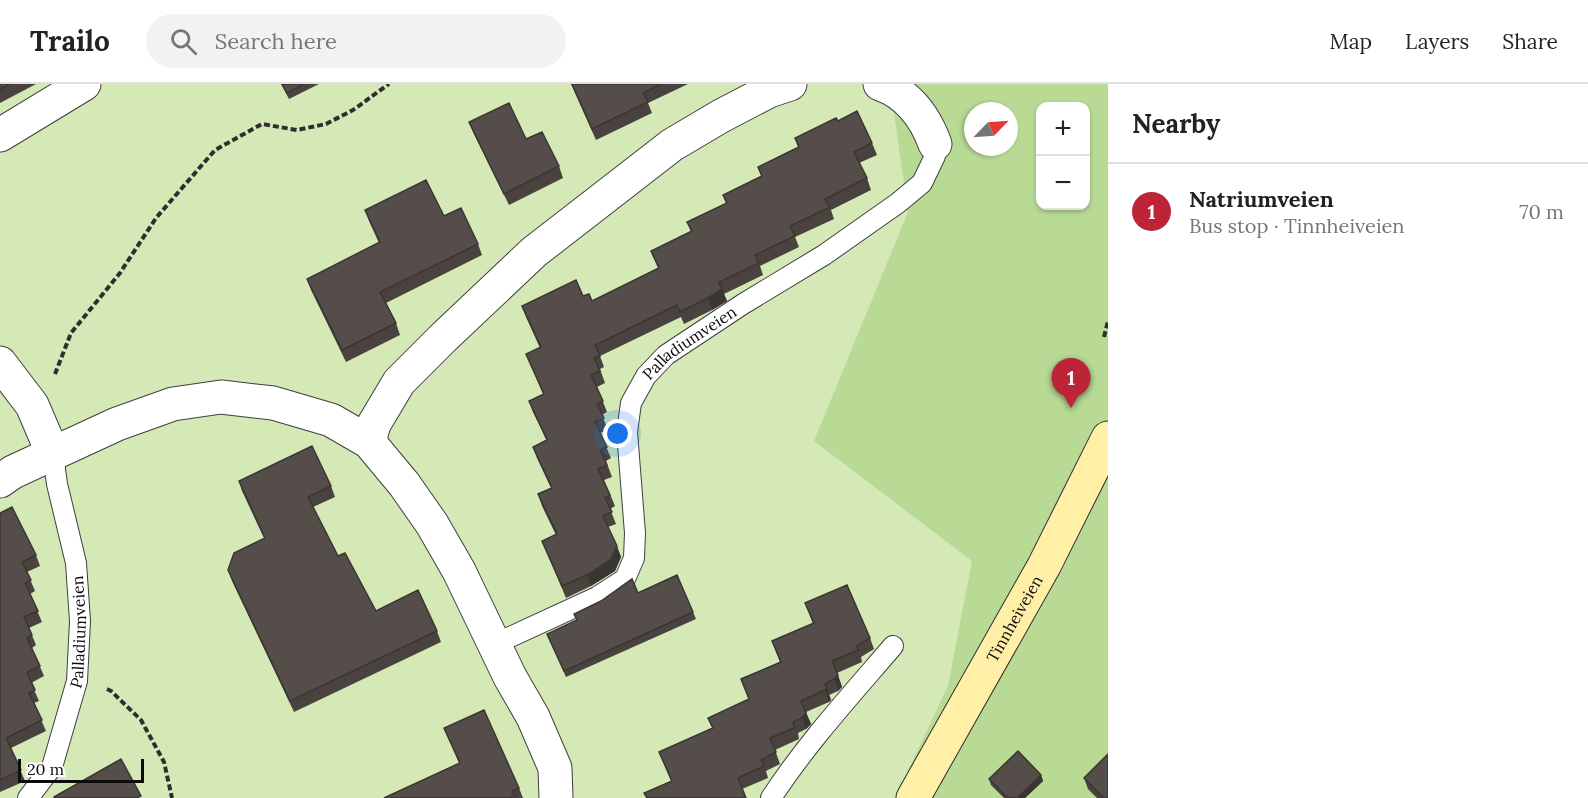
<!DOCTYPE html>
<html lang="en">
<head>
<meta charset="utf-8">
<style>
  :root { --surface:#fff; --page:#f2f2f2; --text:#222; --muted:#767676; --line:#e0e0e0; --accent:#bd2435 }
  body { margin:0; font-family:Lora,serif; background:var(--page); color:var(--text) }
  .controls { position:absolute; right:18px; top:18px; display:grid; overflow:hidden; border-radius:12px; box-shadow:0 2px 4px #0004 }
  .controls button { width:54px; height:54px; display:grid; place-items:center; padding:0; border:0; border-bottom:2px solid var(--line); background:var(--surface); color:var(--text); font:30px sans-serif }
  .compass { position:absolute; left:964px; top:18px; width:54px; height:54px; border-radius:50%; background:var(--surface); box-shadow:0 2px 4px #0004; rotate:65deg }
  .scale { position:absolute; left:18px; bottom:15px; width:126px; box-sizing:border-box; padding-left:6px; border:3px solid #0c0c0c; border-top:0; font-size:16px; line-height:21px; white-space:nowrap; color:#0c0c0c; -webkit-text-stroke:4px #fff; paint-order:stroke }
  .you { position:absolute; left:618px; top:350px; width:21px; height:21px; margin:-15px; border:4px solid #fff; border-radius:50%; background:#1a73e8; box-shadow:0 0 0 9px #1a73e833 }
  .badge { display:grid; place-items:center; width:39px; height:39px; border-radius:50%; background:var(--accent); color:#fff; font-size:20px; font-weight:700 }
  .pin { position:absolute; translate:-50% -50px; filter:drop-shadow(0 2px 3px #0008) }
  .pin::after { content:''; position:absolute; top:32px; width:21px; height:18px; background:inherit; clip-path:polygon(0 0,100% 0,50% 100%) }
  .list { margin:0; padding:0; list-style:none }
  h2 { display:flex; justify-content:space-between; align-items:center; height:78px; margin:0; padding:0 24px; font-size:26px }
  h2 small { font-size:20px; font-weight:400; color:var(--muted) }
  .list li { display:grid; grid-template-columns:39px 1fr auto; gap:18px; align-items:center; box-sizing:border-box; height:96px; padding:0 24px; border-top:2px solid var(--line) }
  .list b { display:block; font-size:22px; white-space:nowrap }
  .list p { margin:0; font-size:20px; white-space:nowrap; color:var(--muted) }
  .list em { font-size:20px; font-style:normal; color:var(--muted) }
  .icon { flex:none; width:33px; height:33px; fill:none; stroke:currentColor; stroke-width:2; stroke-linecap:round; stroke-linejoin:round }
  .map { position:relative; flex:none; width:1108px; height:714px; overflow:hidden }
  header { display:flex; align-items:center; gap:36px; box-sizing:border-box; height:84px; padding:0 30px; background:var(--surface); border-bottom:2px solid var(--line) }
  header strong { font-size:28px }
  nav { display:flex; gap:33px; margin-inline-start:auto; font-size:21px }
  .search { width:420px; height:54px; background:var(--page); display:flex; align-items:center; gap:15px; box-sizing:border-box; padding:0 21px; border-radius:33px; color:var(--muted); font-size:22px }
  main { display:flex }
  aside { flex:1; background:var(--surface) }
  .map>svg:first-child { display:block }
  .green { fill:#d4e9b6; fill-rule:evenodd }
  .forest { fill:#b8da95; fill-rule:evenodd }
  .lines { fill:none; stroke-linecap:round; stroke-linejoin:round }
  .lane-casing { stroke:#3f3f3f; stroke-width:22 }
  .street-casing { stroke:#3f3f3f; stroke-width:35 }
  .secondary-casing { stroke:#2e2e2e; stroke-width:35 }
  .path { stroke:#2e2e2e; stroke-width:4; stroke-dasharray:6 3; stroke-linecap:butt }
  .lane { stroke:#fff; stroke-width:20 }
  .street { stroke:#fff; stroke-width:33 }
  .secondary { stroke:#ffefa7; stroke-width:33 }
  .wall { fill:#49423f }
  .shaded-wall { fill:#3c3633 }
  .building { fill:#554d49; stroke:#3c3633; stroke-width:1.5 }
  .labels { text-anchor:middle; dominant-baseline:central; stroke-width:6; stroke-linejoin:round; paint-order:stroke }
  .street-label { font-size:16px; fill:#0c0c0c; stroke:#fff }
</style>
</head>
<body>
<header>
<strong>Trailo</strong>
<div class="search"><svg class="icon" aria-label="search" viewBox="0 0 24 24"><circle cx="10" cy="10" r="6"/><path d="M15 15l6 6"/></svg>Search here</div>
<nav><a>Map</a><a>Layers</a><a>Share</a></nav>
</header>
<main>
<div class="map">
<svg width="1108" height="714" viewBox="0 0 1108 714">
  <rect width="100%" height="100%" fill="#fffaec"/>
  <!-- green -->
  <path class="green" d="M 0,0 L 1108,0 L 1108,714 L 0,714 ZM 1040,22 L 1086,22 L 1086,122 L 1040,122 ZM 973,27 L 1009,27 L 1009,63 L 973,63 Z"/>
  <!-- forest -->
  <path class="forest" d="M 890,0 L 1108,0 L 1108,714 L 895,714 L 948,602 L 972,477 L 814,357 L 908,128 ZM 1040,22 L 1086,22 L 1086,122 L 1040,122 ZM 973,27 L 1009,27 L 1009,63 L 973,63 Z"/>
  <g class="lines">
    <!-- lane casing -->
    <g class="lane-casing">
      <g id="lane">
        <path id="s1" d="M 495,560 L 597,513 L 625,495 L 634,474 L 635,449 L 627,348 L 631,319 L 646,292 L 666,271 L 743,220 L 824,171 L 898,119 L 922,99 L 935,72 L 935,60"/>
        <path id="s2" d="M 28,714 L 52,683 L 77,597 L 80,537 L 76,479 L 57,400 L 53,370"/>
        <path d="M 771,714 C 807,659 851,611 893,562"/>
      </g>
    </g>
    <!-- street casing -->
    <g class="street-casing">
      <path id="street" d="M 880,0 C 909,10 925,33 935,60
        M 0,51 L 84,0
        M 0,279 L 32,321 L 53,370
        M 369,358 L 374,340 L 399,298 L 443,254 L 534,168 L 672,61 L 721,32 L 769,7 L 790,0
        M 0,397 L 13,388 L 117,340 L 173,320 L 221,313 L 273,319 L 331,336 L 369,358 L 404,400 L 432,440 L 459,487 L 510,593 L 533,633 L 555,684 L 556,714"/>
    </g>
    <!-- secondary casing -->
    <g class="secondary-casing">
      <g id="secondary">
        <path id="s3" d="M 913,714 L 1044,482 L 1108,354"/>
      </g>
    </g>
    <!-- path -->
    <path class="path" d="M 1104,253 L 1108,237
      M 55,290 L 71,249 L 120,189 L 156,134 L 215,66 L 262,40 L 297,46 L 326,40 L 353,26 L 389,0
      M 107,605 L 111,607 L 141,636 L 164,678 L 172,714"/>
    <!-- lane -->
    <use href="#lane" class="lane"/>
    <!-- street -->
    <use href="#street" class="street"/>
    <!-- secondary -->
    <use href="#secondary" class="secondary"/>
  </g>
  <!-- wall -->
  <path class="wall" d="M 0,0 L 36,0 L 0,19 Z
    M 281,0 L 319,0 L 289,15 Z
    M 571,0 L 688,0 L 648,19 L 652,29 L 596,56 Z
    M 838,37 L 872,59 L 877,71 L 859,79 L 867,94 L 871,106 L 831,126 L 834,135 L 795,153 L 799,163 L 760,182 L 763,191 L 724,210 L 727,217 L 712,226 L 684,240 L 681,233 L 600,272 L 604,283 L 600,285 L 605,299 L 597,303 L 607,328 L 602,331 L 608,346 L 600,349 L 611,374 L 606,377 L 612,393 L 604,396 L 615,422 L 610,425 L 616,440 L 608,443 L 621,473 L 615,487 L 591,502 L 566,514 L 542,457 L 556,451 L 542,422 L 538,410 L 551,404 L 537,374 L 533,363 L 547,356 L 533,328 L 529,317 L 543,310 L 526,270 L 540,264 L 526,233 L 522,222 L 583,212 L 592,217 L 658,184 L 651,167 L 691,148 L 687,138 L 726,120 L 723,111 L 761,92 L 758,83 L 798,63 L 795,54 Z
    M 469,38 L 526,55 L 559,82 L 563,94 L 509,121 L 474,50 Z
    M 365,126 L 444,132 L 478,160 L 482,171 L 386,219 L 396,239 L 400,251 L 346,278 L 311,206 L 307,195 L 379,159 L 369,137 Z
    M 239,397 L 331,402 L 335,413 L 313,423 L 338,472 L 376,527 L 437,547 L 441,558 L 294,628 L 232,497 L 228,486 L 264,454 L 242,407 Z
    M 0,429 L 36,471 L 40,482 L 27,488 L 35,507 L 30,510 L 42,538 L 29,544 L 36,561 L 32,564 L 44,592 L 31,599 L 39,617 L 34,619 L 46,647 L 11,664 L 25,697 L 0,708 Z
    M 638,509 L 693,528 L 696,535 L 566,593 L 547,550 Z
    M 805,519 L 870,554 L 874,565 L 861,573 L 862,578 L 837,589 L 842,603 L 838,607 L 829,611 L 831,616 L 829,618 L 806,628 L 811,640 L 806,645 L 798,649 L 799,655 L 775,666 L 780,680 L 766,687 L 768,694 L 742,705 L 671,697 L 659,668 L 712,644 L 708,634 L 749,616 L 741,595 L 780,578 L 772,557 L 813,540 Z
    M 444,644 L 519,704 L 523,714 L 384,714 L 459,679 Z
    M 1041,691 L 1043,697 L 1025,714 L 1004,714 L 991,701 L 989,695 Z
    M 1084,694 L 1108,714 L 1097,714 L 1088,705 Z"/>
  <!-- shaded-wall -->
  <path class="shaded-wall" d="M 722,205 L 727,217 L 712,226 L 708,214 Z
    M 617,462 L 621,473 L 615,487 L 591,502 L 587,491 Z
    M 838,591 L 842,603 L 838,607 L 834,595 Z
    M 827,604 L 831,616 L 829,618 L 825,606 Z
    M 806,629 L 811,640 L 806,645 L 802,634 Z
    M 1041,691 L 1043,697 L 1025,714 L 1017,714 Z"/>
  <!-- building -->
  <path class="building" d="M 0,0 L 10,0 L 0,5 Z
    M 282,0 L 304,0 L 287,9 Z
    M 572,0 L 661,0 L 643,9 L 648,18 L 592,45 Z
    M 509,19 L 526,55 L 542,48 L 559,82 L 504,110 L 469,38 Z
    M 857,27 L 872,59 L 854,68 L 867,94 L 825,115 L 830,123 L 790,142 L 795,152 L 755,171 L 759,179 L 719,198 L 722,205 L 708,214 L 680,228 L 677,221 L 595,261 L 600,272 L 594,274 L 600,287 L 591,291 L 603,317 L 597,320 L 604,334 L 595,338 L 607,363 L 600,366 L 607,381 L 598,385 L 610,411 L 605,414 L 612,428 L 603,432 L 617,462 L 611,475 L 587,491 L 562,502 L 542,457 L 557,450 L 538,410 L 552,404 L 533,363 L 547,356 L 529,317 L 544,310 L 526,270 L 541,263 L 522,222 L 576,196 L 583,212 L 589,210 L 592,217 L 659,184 L 651,167 L 692,147 L 687,138 L 727,119 L 723,111 L 762,92 L 758,83 L 799,63 L 795,54 L 836,34 L 838,37 Z
    M 426,96 L 444,132 L 461,124 L 478,160 L 380,208 L 396,239 L 342,266 L 307,195 L 380,158 L 365,126 Z
    M 312,362 L 331,402 L 308,413 L 338,472 L 345,469 L 376,527 L 418,506 L 437,547 L 290,617 L 228,486 L 234,469 L 265,454 L 239,397 Z
    M 12,423 L 36,471 L 22,478 L 31,496 L 25,499 L 38,527 L 24,533 L 32,551 L 27,554 L 40,582 L 27,588 L 35,606 L 29,609 L 42,636 L 6,654 L 21,686 L 0,696 L 0,429 Z
    M 677,491 L 693,528 L 564,587 L 547,550 L 577,536 L 574,530 L 601,517 L 632,495 L 638,509 Z
    M 847,501 L 870,554 L 856,562 L 858,566 L 832,577 L 838,591 L 834,595 L 825,600 L 827,604 L 825,606 L 801,617 L 806,629 L 802,634 L 793,638 L 794,644 L 770,654 L 776,668 L 761,676 L 764,682 L 738,694 L 746,714 L 647,714 L 644,709 L 672,697 L 659,668 L 713,644 L 708,634 L 749,615 L 741,595 L 781,578 L 772,557 L 814,539 L 805,519 Z
    M 484,626 L 519,704 L 512,707 L 515,712 L 510,714 L 384,714 L 460,679 L 444,644 Z
    M 1018,667 L 1041,691 L 1017,714 L 1008,714 L 989,695 Z
    M 1108,670 L 1108,714 L 1104,714 L 1084,694 Z
    M 121,675 L 141,712 L 137,714 L 55,714 L 54,713 Z"/>
  <g class="labels">
    <!-- street labels -->
    <g class="street-label">
      <text stroke="none"><textPath href="#s1" startOffset="410">Palladiumveien</textPath></text>
      <text stroke="none"><textPath href="#s3" startOffset="206">Tinnheiveien</textPath></text>
      <text stroke="none"><textPath href="#s2" startOffset="178">Palladiumveien</textPath></text>
    </g>
  </g>
</svg>
<div class="controls">
<button>+</button>
<button>−</button>
</div>
<svg class="compass" viewBox="-18 -18 36 36"><path d="M0-13l5 13h-10z" fill="#e53935"/><path d="M0 13l5-13h-10z" fill="#767676"/></svg>
<div class="scale">20 m</div>
<div class="you"></div>
<div class="pin badge" style="left:1071px;top:324px">1</div>
</div>
<aside>
<h2>Nearby<small></small></h2>
<ul class="list">
<li><span class="badge">1</span><div><b>Natriumveien</b><p>Bus stop · Tinnheiveien</p></div><em>70 m</em></li>
</ul>
</aside>
</main>
</body>
</html>
